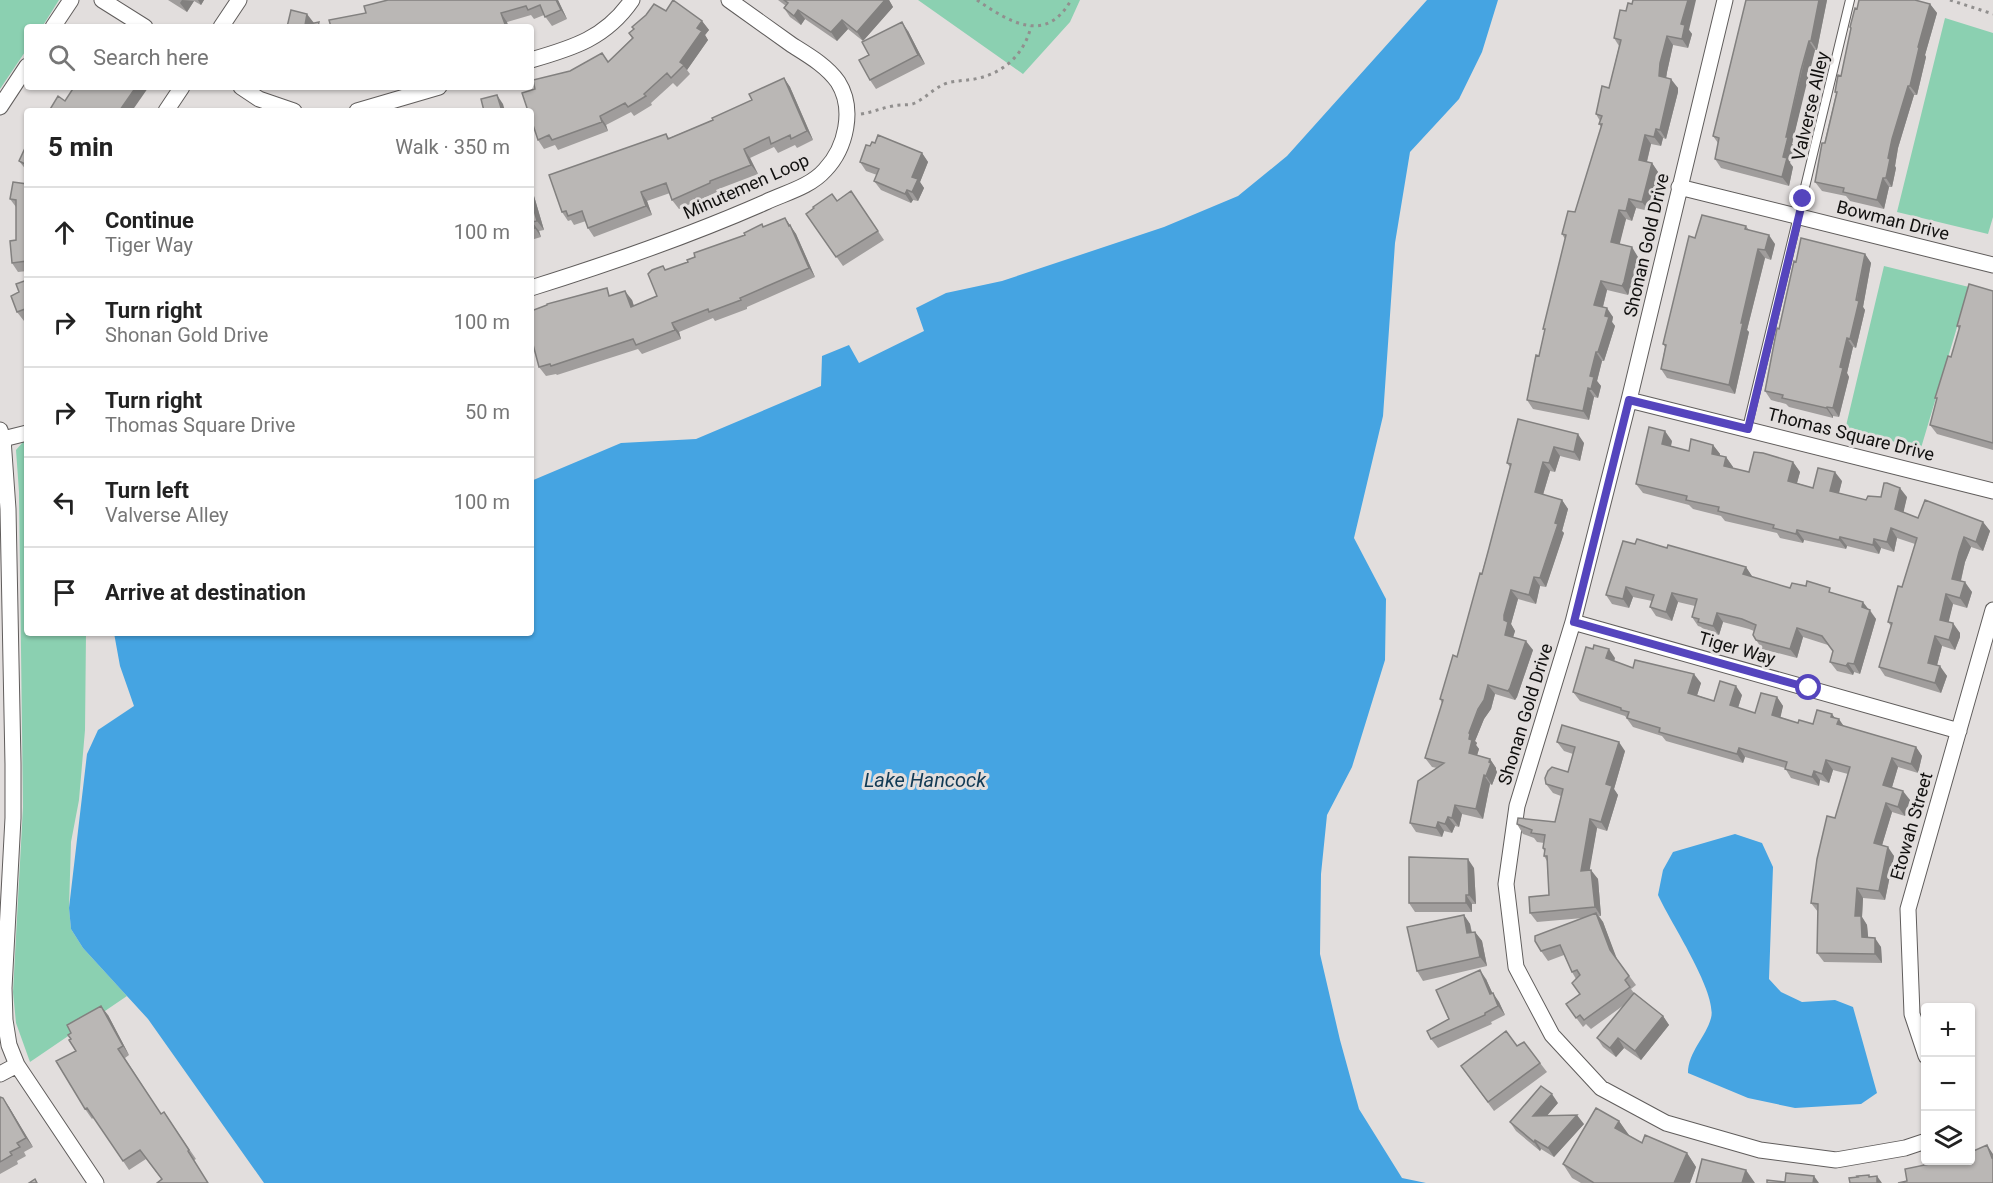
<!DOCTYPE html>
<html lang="en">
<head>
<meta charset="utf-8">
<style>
  :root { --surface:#fff; --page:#f6f6f6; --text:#222; --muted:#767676; --line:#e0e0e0 }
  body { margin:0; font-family:Roboto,sans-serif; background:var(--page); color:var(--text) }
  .controls { position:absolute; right:18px; bottom:18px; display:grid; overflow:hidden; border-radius:6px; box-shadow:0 2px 4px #0004 }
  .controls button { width:54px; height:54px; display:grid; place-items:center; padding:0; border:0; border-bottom:2px solid var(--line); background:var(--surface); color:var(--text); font:30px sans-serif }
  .stop { position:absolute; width:18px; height:18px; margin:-14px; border:4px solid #5545bd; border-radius:50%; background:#fff }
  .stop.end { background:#5545bd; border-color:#fff; box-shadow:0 2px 6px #0008 }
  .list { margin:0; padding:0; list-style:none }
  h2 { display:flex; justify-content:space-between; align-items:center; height:78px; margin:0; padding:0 24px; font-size:26px }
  h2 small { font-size:20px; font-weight:400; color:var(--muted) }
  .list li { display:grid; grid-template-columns:39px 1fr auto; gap:18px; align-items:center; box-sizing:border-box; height:90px; padding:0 24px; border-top:2px solid var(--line) }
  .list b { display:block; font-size:22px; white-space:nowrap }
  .list p { margin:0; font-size:20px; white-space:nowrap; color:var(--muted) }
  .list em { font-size:20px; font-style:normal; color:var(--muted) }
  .icon { flex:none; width:33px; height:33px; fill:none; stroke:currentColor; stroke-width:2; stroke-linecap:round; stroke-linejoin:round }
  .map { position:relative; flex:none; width:1993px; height:1183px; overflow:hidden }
  .search { position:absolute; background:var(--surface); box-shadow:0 2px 4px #0004; left:24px; top:24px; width:510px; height:66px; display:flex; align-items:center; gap:15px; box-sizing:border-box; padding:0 21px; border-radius:6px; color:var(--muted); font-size:22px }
  .panel { position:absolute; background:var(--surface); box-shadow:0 2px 4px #0004; left:24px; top:108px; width:510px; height:528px; border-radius:6px }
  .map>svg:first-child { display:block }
  .green { fill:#8bd0b1 }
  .water { fill:#45a4e2 }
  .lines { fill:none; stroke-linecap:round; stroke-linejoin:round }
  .service-casing { stroke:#605d5c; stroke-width:10 }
  .minor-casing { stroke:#605d5c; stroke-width:17 }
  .path { stroke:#918f8e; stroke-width:3; stroke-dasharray:3 4.5; stroke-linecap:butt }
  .service { stroke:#fff; stroke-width:8 }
  .minor { stroke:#fff; stroke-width:15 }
  .wall { fill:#a09d9c }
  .shaded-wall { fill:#82807f }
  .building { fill:#bab7b5; stroke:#82807f; stroke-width:1.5 }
  .route { stroke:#5545bd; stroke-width:8 }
  .labels { text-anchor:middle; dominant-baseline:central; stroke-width:6; stroke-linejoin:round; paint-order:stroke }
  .street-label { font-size:18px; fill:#11100f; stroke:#e2dedd }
  .water-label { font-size:20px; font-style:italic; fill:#123a54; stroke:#e2dedd }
</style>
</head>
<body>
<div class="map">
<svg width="1993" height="1183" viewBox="0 0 1993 1183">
  <rect width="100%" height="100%" fill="#e2dedd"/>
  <!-- green -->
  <path class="green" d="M 0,0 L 59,0 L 42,27 L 27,27 L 27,49 L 0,89 Z
    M 918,0 L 1080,0 L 1070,22 L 1023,74 Z
    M 1945,18 L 1993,33 L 1993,217 L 1988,234 L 1897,212 Z
    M 1884,266 L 1969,287 L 1921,448 L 1845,430 Z
    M 27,441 L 27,633 L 86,633 L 85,730 L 79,800 L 71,842 L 69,908 L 71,929 L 83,948 L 127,996 L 30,1062 L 16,1023 L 13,992 L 23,807 L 19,492 L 16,450 L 23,442 Z"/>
  <!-- water -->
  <path class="water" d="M 1427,0 L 1498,0 L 1482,52 L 1459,99 L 1410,152 L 1395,243 L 1383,416 L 1354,538 L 1386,599 L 1385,660 L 1352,767 L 1327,815 L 1321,874 L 1320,954 L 1340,1040 L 1359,1109 L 1402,1178 L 1426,1183 L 264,1183 L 148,1019 L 83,948 L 71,929 L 69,908 L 87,754 L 98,730 L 134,706 L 120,666 L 114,633 L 531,633 L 531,481 L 621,443 L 696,439 L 821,386 L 822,356 L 849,345 L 859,363 L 924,331 L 916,308 L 946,293 L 1002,281 L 1164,227 L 1238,196 L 1287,156 Z
    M 1735,834 L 1762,843 L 1773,867 L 1769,979 L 1781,992 L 1802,1002 L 1835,1000 L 1853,1007 L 1877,1093 L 1861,1104 L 1795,1108 L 1748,1098 L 1688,1073 C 1688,1052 1706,1037 1711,1018 C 1718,993 1669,920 1658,895 L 1663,870 L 1673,852 Z"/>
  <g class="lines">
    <!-- service casing -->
    <g class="service-casing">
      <path id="service" d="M 1747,428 L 1850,0"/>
    </g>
    <!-- minor casing -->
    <g class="minor-casing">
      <path id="minor" d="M 102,0 L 145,27
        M 1725,0 L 1629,400 L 1573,622 L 1517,806 L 1506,884 L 1516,967 L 1552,1035 L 1601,1088 L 1666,1123 L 1760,1150 L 1836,1160 L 1905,1148 L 1926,1141
        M 53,27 L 71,0
        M 221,27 L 239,0
        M 531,60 C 573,48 606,38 632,0
        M 241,87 L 259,99 L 294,111
        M 0,107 L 27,66
        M 166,111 L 182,87
        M 357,111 L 439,87
        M 1679,187 L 1993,265
        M 531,288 C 611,263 689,236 766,202 C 785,193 810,187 825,170 C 846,148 855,109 838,82 C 827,66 808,55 792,45 C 771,30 750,15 729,0
        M 1629,400 L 1993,491
        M 0,430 L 3,439 L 8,509 L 13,764 L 13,818 L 4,988 L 5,1020 L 9,1045 L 17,1065 L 96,1183
        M 3,439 L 27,433
        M 1573,622 L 1959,731
        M 1926,1056 L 1912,1014 L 1908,909 L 1993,610
        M 0,1074 L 17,1065"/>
    </g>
    <!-- path -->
    <path class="path" d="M 977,0 C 1009,22 1046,45 1071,0
      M 1950,0 L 1993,14
      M 861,114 C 873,112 882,108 893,106 C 900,104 909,106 915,103 C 927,97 934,88 947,83 C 957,80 968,81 979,78 C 1005,72 1025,53 1031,26"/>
    <!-- service -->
    <use href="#service" class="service"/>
    <!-- minor -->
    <use href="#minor" class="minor"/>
  </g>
  <!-- wall -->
  <path class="wall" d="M 168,0 L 204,0 L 201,5 L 194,1 L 187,12 Z
    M 558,0 L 567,19 L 552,26 L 544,15 L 534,19 L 531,15 L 507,22 L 366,13 Z
    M 778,0 L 889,0 L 893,7 L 863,41 L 848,29 L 837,41 L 805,19 L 801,25 L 790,17 L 784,8 L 786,6 Z
    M 1746,0 L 1827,0 L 1817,50 L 1815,50 L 1807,79 L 1792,144 L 1794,146 L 1790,163 L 1793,167 L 1789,186 L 1721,168 L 1715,159 L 1718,143 L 1713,136 Z
    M 1930,4 L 1937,13 L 1925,55 L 1926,57 L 1917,95 L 1914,95 L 1898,148 L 1895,166 L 1896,168 L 1892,187 L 1889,187 L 1884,209 L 1850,201 L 1846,196 L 1822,191 L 1815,182 L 1836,94 L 1835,92 L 1841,76 L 1851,29 L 1850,27 L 1857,9 Z
    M 666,11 L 702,21 L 709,30 L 705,35 L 708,40 L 687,70 L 690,74 L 677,87 L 673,83 L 651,103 L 652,105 L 634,116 L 631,112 L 606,125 L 608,131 L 558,150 L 555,145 L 544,149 L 538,140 L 535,89 L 608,62 L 632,38 L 629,33 Z
    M 1689,30 L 1692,34 L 1688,48 L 1673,45 L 1667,72 L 1666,78 L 1678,88 L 1678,92 L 1666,139 L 1663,138 L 1661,146 L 1651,144 L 1647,162 L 1652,163 L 1658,172 L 1649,211 L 1636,208 L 1632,221 L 1626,219 L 1619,244 L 1638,257 L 1630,291 L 1628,295 L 1607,290 L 1603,307 L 1613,317 L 1612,322 L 1615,326 L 1604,361 L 1602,361 L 1597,381 L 1601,386 L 1598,398 L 1594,397 L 1589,420 L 1533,409 L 1527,400 L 1539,356 L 1545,330 L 1543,329 L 1565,239 L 1562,234 L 1575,212 L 1601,127 L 1599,124 L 1600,121 L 1596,114 L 1609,88 L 1619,46 L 1614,38 Z
    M 908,31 L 925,64 L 876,89 L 870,80 L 869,55 Z
    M 784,78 L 790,87 L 813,140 L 797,148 L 795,145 L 778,153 L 774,147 L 750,158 L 758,174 L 716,190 L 717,192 L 679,209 L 672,200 L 670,193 L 647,201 L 652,215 L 594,237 L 588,228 L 586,221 L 574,225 L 571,220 L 568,221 L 562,212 L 666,134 L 669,138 L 713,120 L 752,100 Z
    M 27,146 L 27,171 L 19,161 Z
    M 870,146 L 922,153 L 928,162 L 920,182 L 924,188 L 918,201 L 913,200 L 911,203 L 881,190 L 874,181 L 877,175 L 866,171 L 860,162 Z
    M 27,184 L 27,271 L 18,272 L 12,263 L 16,240 L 16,207 L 10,199 Z
    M 851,191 L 884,240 L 843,266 L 806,214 L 837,201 Z
    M 531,192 L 534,196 L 544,230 L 539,231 L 541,237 L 531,240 Z
    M 785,218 L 796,234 L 815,277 L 747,307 L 747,309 L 715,321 L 713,318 L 679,332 L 681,339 L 642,354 L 638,349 L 557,375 L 556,374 L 546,376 L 539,367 L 612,295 L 632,300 L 634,306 L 657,296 L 663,266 L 665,270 L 688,262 Z
    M 1746,226 L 1749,230 L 1775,244 L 1771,260 L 1765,258 L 1747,330 L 1749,332 L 1735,394 L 1667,378 L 1661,369 L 1665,347 L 1663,344 L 1695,238 Z
    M 1865,254 L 1871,263 L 1863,307 L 1865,310 L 1856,348 L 1853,347 L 1847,373 L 1849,377 L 1839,417 L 1833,416 L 1833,418 L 1789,407 L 1786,404 L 1771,400 L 1765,391 L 1796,262 Z
    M 27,280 L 27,320 L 24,321 L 17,312 L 19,292 Z
    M 1993,291 L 1993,450 L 1937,434 L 1930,425 L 1937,400 L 1935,398 L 1951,357 L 1959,329 L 1957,326 Z
    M 1518,419 L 1584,443 L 1580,461 L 1560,456 L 1555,472 L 1550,471 L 1543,495 L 1562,500 L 1568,509 L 1562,531 L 1564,533 L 1546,587 L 1540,586 L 1536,604 L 1518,599 L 1511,624 L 1515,631 L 1513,637 L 1533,650 L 1517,697 L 1515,700 L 1495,694 L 1491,709 L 1484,719 L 1475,741 L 1477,743 L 1476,745 L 1479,749 L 1477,755 L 1490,759 L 1496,768 L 1496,770 L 1497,772 L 1492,785 L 1490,784 L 1483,819 L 1462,814 L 1459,827 L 1455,826 L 1452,833 L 1444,831 L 1442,837 L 1416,832 L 1410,823 L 1437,768 L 1432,767 L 1425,758 L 1442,703 L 1440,699 L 1457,657 L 1489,548 L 1510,467 L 1507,463 Z
    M 1672,441 L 1671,446 L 1689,451 L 1713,445 L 1720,454 L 1720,456 L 1726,457 L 1733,467 L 1732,468 L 1749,472 L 1793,462 L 1800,472 L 1797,483 L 1813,488 L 1842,481 L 1839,493 L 1866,500 L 1907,497 L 1903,512 L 1918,518 L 1983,522 L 1990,531 L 1983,551 L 1971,547 L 1965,562 L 1961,581 L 1972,592 L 1967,608 L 1953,604 L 1948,622 L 1960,633 L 1960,637 L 1955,650 L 1942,646 L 1937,665 L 1947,676 L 1941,693 L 1885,676 L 1879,667 L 1891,626 L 1888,622 L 1902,587 L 1915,544 L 1897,538 L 1894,552 L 1881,548 L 1879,554 L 1847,546 L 1846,549 L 1804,540 L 1803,543 L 1780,538 L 1777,533 L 1725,521 L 1721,516 L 1693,509 L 1689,505 L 1643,493 L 1636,484 Z
    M 1635,544 L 1667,548 L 1746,567 L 1752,577 L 1790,588 L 1834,593 L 1870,610 L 1876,619 L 1860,674 L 1854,672 L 1853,675 L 1837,671 L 1830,662 L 1833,651 L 1828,645 L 1803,637 L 1797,658 L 1762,649 L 1753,635 L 1754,631 L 1749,629 L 1723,622 L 1719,635 L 1705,631 L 1701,627 L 1698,626 L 1692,617 L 1695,606 L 1678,602 L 1672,621 L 1656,616 L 1650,607 L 1652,601 L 1633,597 L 1629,608 L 1612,604 L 1606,595 Z
    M 1615,658 L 1614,661 L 1633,668 L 1701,683 L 1697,695 L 1714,701 L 1742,695 L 1738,708 L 1755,713 L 1777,697 L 1783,706 L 1780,717 L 1798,723 L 1813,724 L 1835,718 L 1844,726 L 1916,747 L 1922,756 L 1918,773 L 1898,767 L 1892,787 L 1910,800 L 1905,816 L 1892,812 L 1882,845 L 1894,856 L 1885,900 L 1863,898 L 1862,917 L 1867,925 L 1868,937 L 1881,947 L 1882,963 L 1824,962 L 1817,953 L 1818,912 L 1811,903 L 1848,774 L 1833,770 L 1829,783 L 1820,780 L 1819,786 L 1791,778 L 1785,768 L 1745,757 L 1743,763 L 1666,741 L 1662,736 L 1633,727 L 1625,716 L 1580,701 L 1573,692 Z
    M 1557,742 L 1625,751 L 1614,789 L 1618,795 L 1607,831 L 1597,828 L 1589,870 L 1598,879 L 1601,916 L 1599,916 L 1603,922 L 1616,958 L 1636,985 L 1631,989 L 1634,993 L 1663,1016 L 1669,1025 L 1641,1060 L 1624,1048 L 1616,1057 L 1603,1047 L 1597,1038 L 1624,1005 L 1591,1029 L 1586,1024 L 1583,1027 L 1566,1004 L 1580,994 L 1576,979 L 1572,972 L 1564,955 L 1548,961 L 1541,951 L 1583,918 L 1537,922 L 1530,913 L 1549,895 L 1547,861 L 1544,856 L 1544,851 L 1543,848 L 1544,843 L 1537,842 L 1534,838 L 1523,834 L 1517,824 L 1555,822 L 1561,796 L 1553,793 L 1546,784 L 1568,772 L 1573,754 L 1564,751 Z
    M 1474,868 L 1476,904 L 1472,904 L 1472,912 L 1415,912 L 1409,903 Z
    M 1464,915 L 1470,924 L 1472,932 L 1475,932 L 1482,941 L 1487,966 L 1423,981 L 1417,971 Z
    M 1486,979 L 1492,993 L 1499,1002 L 1505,1015 L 1491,1022 L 1492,1024 L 1438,1048 L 1431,1039 Z
    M 108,1015 L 129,1055 L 125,1058 L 161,1114 L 164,1112 L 196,1159 L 162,1180 L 146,1159 L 129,1170 L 94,1117 L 92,1119 L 85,1109 L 76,1051 Z
    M 1524,1042 L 1547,1072 L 1494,1111 L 1461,1066 L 1517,1046 Z
    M 0,1097 L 9,1107 L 33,1147 L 24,1152 L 26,1156 L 17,1161 L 18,1164 L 0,1174 Z
    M 1558,1103 L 1547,1115 L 1584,1124 L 1554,1157 L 1541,1149 L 1540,1151 L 1516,1131 L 1510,1122 Z
    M 1619,1121 L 1628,1135 L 1642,1143 L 1687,1153 L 1696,1167 L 1690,1183 L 1581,1183 L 1572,1178 L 1563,1164 Z"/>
  <!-- shaded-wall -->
  <path class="shaded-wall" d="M 182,0 L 194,1 L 187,12 L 180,3 Z
    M 198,0 L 204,0 L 201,5 Z
    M 556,0 L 558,0 L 567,19 L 561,10 Z
    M 885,0 L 889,0 L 893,7 L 863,41 L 857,32 Z
    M 1688,0 L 1696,0 L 1689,30 L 1692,34 L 1688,48 L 1682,39 L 1681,24 Z
    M 1819,0 L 1827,0 L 1817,50 L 1811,41 Z
    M 1930,4 L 1937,13 L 1925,55 L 1926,57 L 1917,95 L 1910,86 L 1918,47 Z
    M 798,10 L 805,19 L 801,25 L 794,16 Z
    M 501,13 L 507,22 L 509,27 L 506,27 Z
    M 307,14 L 314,23 L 305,25 Z
    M 842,20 L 848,29 L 837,41 L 831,32 Z
    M 702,21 L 709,30 L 705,35 L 708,40 L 687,70 L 680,62 L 697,28 Z
    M 902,22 L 908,31 L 925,64 L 918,55 Z
    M 1667,36 L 1673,45 L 1667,72 L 1665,85 L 1659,76 L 1660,63 Z
    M 1809,41 L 1815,50 L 1792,144 L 1794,146 L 1790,163 L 1793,167 L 1789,186 L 1782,177 L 1783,157 L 1786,137 Z
    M 784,78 L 790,87 L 813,140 L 807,131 Z
    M 1671,79 L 1678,88 L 1678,92 L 1666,139 L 1660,130 Z
    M 1908,86 L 1914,95 L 1898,148 L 1895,166 L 1896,168 L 1892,187 L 1886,178 L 1888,158 L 1892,139 Z
    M 136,87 L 148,88 L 132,111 L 121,111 L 120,110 Z
    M 497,95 L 503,104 L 505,111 L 502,111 Z
    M 600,116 L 606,125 L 608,131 L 602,122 Z
    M 1656,129 L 1663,138 L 1661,146 L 1654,137 Z
    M 1645,135 L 1651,144 L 1645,169 L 1639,160 Z
    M 744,149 L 750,158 L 758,174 L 751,165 Z
    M 922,153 L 928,162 L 920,182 L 924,188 L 918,201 L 912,192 L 912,177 Z
    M 1652,163 L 1658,172 L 1649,211 L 1642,202 Z
    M 1883,178 L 1889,187 L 1884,209 L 1877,200 Z
    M 907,190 L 913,200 L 911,203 L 905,194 Z
    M 531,192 L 534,196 L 544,230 L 537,221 L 531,199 Z
    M 641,192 L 647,201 L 652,215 L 646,206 Z
    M 1629,199 L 1636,208 L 1632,221 L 1626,211 Z
    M 1619,210 L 1626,219 L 1618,251 L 1611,242 Z
    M 785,218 L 796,234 L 815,277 L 809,268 Z
    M 532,222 L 539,231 L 541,237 L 535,228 Z
    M 1769,235 L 1775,244 L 1771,260 L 1765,250 Z
    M 1632,247 L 1638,257 L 1628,295 L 1622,286 Z
    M 1758,249 L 1765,258 L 1747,330 L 1749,332 L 1735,394 L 1729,385 L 1741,323 Z
    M 1865,254 L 1871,263 L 1863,307 L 1865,310 L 1856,348 L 1850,339 Z
    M 1601,281 L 1607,290 L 1601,314 L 1594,305 Z
    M 625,291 L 632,300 L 637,316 L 631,307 Z
    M 1607,308 L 1613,317 L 1612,322 L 1615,326 L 1604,361 L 1598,352 Z
    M 672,323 L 679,332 L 681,339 L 675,330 Z
    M 1847,338 L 1853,347 L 1847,373 L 1849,377 L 1839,417 L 1833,408 L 1840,367 Z
    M 1596,352 L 1602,361 L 1597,381 L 1601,386 L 1598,398 L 1591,389 L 1590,376 Z
    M 1588,388 L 1594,397 L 1589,420 L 1583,411 Z
    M 1827,407 L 1833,416 L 1833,418 L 1826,408 Z
    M 1665,431 L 1672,441 L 1669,453 L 1662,444 Z
    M 1578,434 L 1584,443 L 1580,461 L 1574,452 Z
    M 1713,445 L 1720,454 L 1718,463 L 1712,454 Z
    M 1554,447 L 1560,456 L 1555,472 L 1549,463 Z
    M 1726,457 L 1733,467 L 1730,476 L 1724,466 Z
    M 1543,462 L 1550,471 L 1541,501 L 1535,492 Z
    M 1793,462 L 1800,472 L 1795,490 L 1788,481 Z
    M 1835,472 L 1842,481 L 1837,500 L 1830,491 Z
    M 1900,488 L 1907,497 L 1902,519 L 1895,509 Z
    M 1562,500 L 1568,509 L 1562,531 L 1564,533 L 1546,587 L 1540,578 Z
    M 1983,522 L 1990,531 L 1983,551 L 1976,542 Z
    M 1891,528 L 1897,538 L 1894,552 L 1887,542 Z
    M 1797,530 L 1804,540 L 1803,543 L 1796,534 Z
    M 1840,537 L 1847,546 L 1846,549 L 1839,540 Z
    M 1964,537 L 1971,547 L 1965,562 L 1959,588 L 1952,579 L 1959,552 Z
    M 1874,539 L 1881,548 L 1879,554 L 1873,545 Z
    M 1746,567 L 1752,576 L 1750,584 L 1743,574 Z
    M 1534,577 L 1540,586 L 1536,604 L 1529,595 Z
    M 1965,582 L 1972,592 L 1967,608 L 1960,598 Z
    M 1626,587 L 1633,597 L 1629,608 L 1623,599 Z
    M 1511,590 L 1518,599 L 1511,624 L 1515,631 L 1511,644 L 1505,635 L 1504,615 Z
    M 1672,593 L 1678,602 L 1672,621 L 1666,612 Z
    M 1946,594 L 1953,604 L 1947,629 L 1940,620 Z
    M 1863,602 L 1876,619 L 1860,674 L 1854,664 Z
    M 1717,613 L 1723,622 L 1719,635 L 1713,626 Z
    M 1953,623 L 1960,633 L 1960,637 L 1955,650 L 1949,640 Z
    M 1797,628 L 1803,637 L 1797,658 L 1790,649 Z
    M 1935,636 L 1942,646 L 1935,673 L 1928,663 Z
    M 1526,641 L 1533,650 L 1517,697 L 1515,700 L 1508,691 Z
    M 1609,649 L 1615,658 L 1612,667 L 1606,658 Z
    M 1848,663 L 1854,672 L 1853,675 L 1846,666 Z
    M 1940,666 L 1947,676 L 1941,693 L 1935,683 Z
    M 1694,674 L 1701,683 L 1695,702 L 1688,693 Z
    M 1488,685 L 1495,694 L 1491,709 L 1484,719 L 1475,741 L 1477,743 L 1476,745 L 1479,749 L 1475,762 L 1469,753 L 1469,733 Z
    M 1736,686 L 1742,695 L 1736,714 L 1730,705 Z
    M 1777,697 L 1783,706 L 1779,724 L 1772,715 Z
    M 1832,714 L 1838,722 L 1839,719 L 1845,728 L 1843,733 L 1831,717 Z
    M 1619,742 L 1625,751 L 1614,789 L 1618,795 L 1607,831 L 1601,822 L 1606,784 Z
    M 1916,747 L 1922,756 L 1918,773 L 1911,764 Z
    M 1739,748 L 1745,757 L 1743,763 L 1737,754 Z
    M 1892,758 L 1898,767 L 1890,794 L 1883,785 Z
    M 1490,759 L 1496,768 L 1496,770 L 1497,772 L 1492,785 L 1486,776 Z
    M 1826,760 L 1833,770 L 1829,783 L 1822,774 Z
    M 1814,771 L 1820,780 L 1819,786 L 1812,777 Z
    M 1484,775 L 1490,784 L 1483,819 L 1476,809 Z
    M 1903,791 L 1910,800 L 1905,816 L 1898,807 Z
    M 1886,803 L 1892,812 L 1880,852 L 1874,843 Z
    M 1455,805 L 1462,814 L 1459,827 L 1452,818 Z
    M 1448,817 L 1455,826 L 1452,833 L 1445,824 Z
    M 1590,819 L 1597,828 L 1588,880 L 1581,871 Z
    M 1438,822 L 1444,831 L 1442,837 L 1436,828 Z
    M 1888,847 L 1894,856 L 1885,900 L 1879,891 Z
    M 1468,859 L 1474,868 L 1476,904 L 1469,895 Z
    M 1591,870 L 1598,879 L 1601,916 L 1595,907 Z
    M 1857,888 L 1863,898 L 1862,917 L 1867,925 L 1869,946 L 1862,937 L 1855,916 Z
    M 1466,895 L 1472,904 L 1472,912 L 1466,903 Z
    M 1596,913 L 1603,922 L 1617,959 L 1610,950 Z
    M 1464,915 L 1470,924 L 1473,942 L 1467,933 Z
    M 1475,932 L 1482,941 L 1487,966 L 1480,957 Z
    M 1875,938 L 1881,947 L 1882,963 L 1875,954 Z
    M 1480,970 L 1486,979 L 1497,1003 L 1490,994 Z
    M 1493,993 L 1499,1002 L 1505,1015 L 1498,1006 Z
    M 101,1006 L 108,1015 L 129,1055 L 123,1046 Z
    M 1663,1016 L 1669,1025 L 1641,1060 L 1635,1051 Z
    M 1618,1038 L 1624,1048 L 1616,1057 L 1610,1048 Z
    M 1552,1094 L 1558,1103 L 1539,1125 L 1533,1116 Z
    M 3,1098 L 9,1107 L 33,1147 L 26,1138 Z
    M 1577,1115 L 1584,1124 L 1554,1157 L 1548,1148 Z
    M 1619,1121 L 1629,1135 L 1625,1141 L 1615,1128 Z
    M 1535,1140 L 1541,1149 L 1540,1151 L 1534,1142 Z
    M 1987,1145 L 1993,1154 L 1993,1159 Z
    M 1687,1153 L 1696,1167 L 1690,1183 L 1674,1183 Z
    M 1746,1170 L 1755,1183 L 1742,1183 Z
    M 1814,1176 L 1819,1183 L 1813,1183 Z
    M 1877,1176 L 1882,1183 L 1877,1183 Z"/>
  <!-- building -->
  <path class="building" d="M 388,0 L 556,0 L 561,10 L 545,17 L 540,5 L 528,10 L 526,6 L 501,13 L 506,27 L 331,27 L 329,20 L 366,13 L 364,6 Z
    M 673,0 L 702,21 L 697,28 L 702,31 L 680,62 L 684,65 L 671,78 L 667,73 L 644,94 L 646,96 L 628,107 L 625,103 L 600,116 L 602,122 L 552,140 L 549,135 L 538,140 L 531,119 L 531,111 L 528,111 L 522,93 L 535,89 L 533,80 L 570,71 L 602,53 L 608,62 L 633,38 L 629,33 L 634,29 L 632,27 L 646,15 L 654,4 L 666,11 Z
    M 784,0 L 885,0 L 857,32 L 842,20 L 831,32 L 798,10 L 794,16 L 784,8 L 788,3 Z
    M 1633,0 L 1688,0 L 1681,24 L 1685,25 L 1682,39 L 1667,36 L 1660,63 L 1659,76 L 1671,79 L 1671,82 L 1660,130 L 1656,129 L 1654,137 L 1645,135 L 1639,160 L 1652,163 L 1642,202 L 1629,199 L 1626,211 L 1619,210 L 1611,242 L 1632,247 L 1624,282 L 1622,286 L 1601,281 L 1594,305 L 1607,308 L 1605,316 L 1609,317 L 1598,352 L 1596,352 L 1590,376 L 1594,377 L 1591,389 L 1588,388 L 1583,411 L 1527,400 L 1536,355 L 1539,356 L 1545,329 L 1543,329 L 1566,235 L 1562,234 L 1568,211 L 1575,212 L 1602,124 L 1599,124 L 1602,116 L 1596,114 L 1602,86 L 1609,88 L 1621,40 L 1614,38 L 1620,10 L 1626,11 L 1628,3 L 1632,4 Z
    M 1746,0 L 1819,0 L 1811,41 L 1809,41 L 1801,70 L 1786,137 L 1788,137 L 1783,157 L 1787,158 L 1782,177 L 1715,159 L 1719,138 L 1713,136 Z
    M 1859,0 L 1915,0 L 1930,4 L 1918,47 L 1919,48 L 1910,86 L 1908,86 L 1892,139 L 1888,158 L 1890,159 L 1886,178 L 1883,178 L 1877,200 L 1843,192 L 1844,188 L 1815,182 L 1822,143 L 1825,143 L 1837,92 L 1835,92 L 1838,75 L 1841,76 L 1851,28 L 1850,27 L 1855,8 L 1857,9 Z
    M 291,10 L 307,14 L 305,25 L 319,22 L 318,27 L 287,27 Z
    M 902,22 L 918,55 L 870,80 L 859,60 L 869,55 L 862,42 Z
    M 784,78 L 807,131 L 791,139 L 790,135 L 771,144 L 769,137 L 744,149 L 751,165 L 710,181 L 710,183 L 672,200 L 666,183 L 641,192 L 646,206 L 588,228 L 582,211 L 568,216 L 566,211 L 562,212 L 549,175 L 666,134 L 668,139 L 713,120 L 712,118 L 752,100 L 749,94 Z
    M 74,87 L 136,87 L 120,110 L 122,111 L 49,111 L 58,96 L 65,101 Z
    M 497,95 L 502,111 L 484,111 L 481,99 Z
    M 445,109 L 447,109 L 448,111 L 436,111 Z
    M 878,135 L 922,153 L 912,177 L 918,179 L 912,192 L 907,190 L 905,194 L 874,181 L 879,169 L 860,162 L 866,145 L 870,146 L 872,142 L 875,143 Z
    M 26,146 L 27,146 L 27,165 L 19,161 Z
    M 13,182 L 27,184 L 27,261 L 12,263 L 10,241 L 16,240 L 16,200 L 10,199 Z
    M 851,191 L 878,231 L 836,257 L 806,214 L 814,208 L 813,207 L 832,194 L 837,201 Z
    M 531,199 L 537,221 L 532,222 L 535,228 L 531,229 Z
    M 1702,215 L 1746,226 L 1745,229 L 1769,235 L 1765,250 L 1758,249 L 1741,323 L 1743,323 L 1729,385 L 1661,369 L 1666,345 L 1663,344 L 1689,236 L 1695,238 Z
    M 785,218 L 789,226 L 790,225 L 809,268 L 740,298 L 741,300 L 709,312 L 708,309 L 672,323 L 675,330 L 644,342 L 636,345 L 633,339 L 551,366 L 550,364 L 539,367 L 531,337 L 531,311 L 547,305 L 547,304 L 607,288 L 609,296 L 625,291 L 631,307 L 657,296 L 648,274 L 652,270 L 663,266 L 665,270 L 688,262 L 687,260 L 695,257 L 694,253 L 745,235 L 744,233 L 762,224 L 763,227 Z
    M 1801,238 L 1865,254 L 1856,300 L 1859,301 L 1850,339 L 1847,338 L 1840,367 L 1843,368 L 1833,408 L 1827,407 L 1826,408 L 1782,398 L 1783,395 L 1765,391 L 1777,328 L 1779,329 L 1794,261 L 1796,262 Z
    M 27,280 L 27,314 L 25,309 L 17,312 L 11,296 L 19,292 L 16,284 Z
    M 1969,284 L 1993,291 L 1993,443 L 1930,425 L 1937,398 L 1935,398 L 1948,356 L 1951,357 L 1960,326 L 1957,326 Z
    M 1518,419 L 1578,434 L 1574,452 L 1554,447 L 1549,463 L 1543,462 L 1535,492 L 1562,500 L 1555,523 L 1558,524 L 1540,578 L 1534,577 L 1529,595 L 1511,590 L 1504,615 L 1504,620 L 1508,622 L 1505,635 L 1526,641 L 1510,688 L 1508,691 L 1488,685 L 1484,700 L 1478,709 L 1469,733 L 1470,734 L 1469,739 L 1472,740 L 1469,753 L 1490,759 L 1489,762 L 1491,763 L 1486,776 L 1484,775 L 1476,809 L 1455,805 L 1452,818 L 1448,817 L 1445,824 L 1438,822 L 1436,828 L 1410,823 L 1418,781 L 1444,763 L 1425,758 L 1443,700 L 1440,699 L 1453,655 L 1457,657 L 1480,573 L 1482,574 L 1489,548 L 1511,464 L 1507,463 Z
    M 1649,427 L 1665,431 L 1662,444 L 1689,451 L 1691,439 L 1713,445 L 1712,454 L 1726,457 L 1724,466 L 1749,472 L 1754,452 L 1763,453 L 1793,462 L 1788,481 L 1813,488 L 1818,468 L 1835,472 L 1830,491 L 1866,500 L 1868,496 L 1881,497 L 1884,483 L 1887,483 L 1900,488 L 1895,509 L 1918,518 L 1925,500 L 1983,522 L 1976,542 L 1964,537 L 1959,552 L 1952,579 L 1965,582 L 1960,598 L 1946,594 L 1940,620 L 1953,623 L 1953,627 L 1949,640 L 1935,636 L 1928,663 L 1940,666 L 1935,683 L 1879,667 L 1892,623 L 1888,622 L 1898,586 L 1902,587 L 1917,538 L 1891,528 L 1887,542 L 1874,539 L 1873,545 L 1840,537 L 1839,540 L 1797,530 L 1796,534 L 1773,528 L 1774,525 L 1718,511 L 1719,507 L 1686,500 L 1687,496 L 1636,484 Z
    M 1637,539 L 1667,548 L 1668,545 L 1746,567 L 1743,574 L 1790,588 L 1792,583 L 1806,586 L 1807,581 L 1830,588 L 1829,592 L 1863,602 L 1862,607 L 1870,610 L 1854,664 L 1848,663 L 1846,666 L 1830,662 L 1833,651 L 1822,636 L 1797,628 L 1790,649 L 1756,640 L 1753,635 L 1756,625 L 1742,619 L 1717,613 L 1713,626 L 1698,622 L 1699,619 L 1692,617 L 1697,599 L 1672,593 L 1666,612 L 1650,607 L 1654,595 L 1626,587 L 1623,599 L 1606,595 L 1623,541 L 1635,544 Z
    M 1594,645 L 1609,649 L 1606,658 L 1633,668 L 1635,660 L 1694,674 L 1688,693 L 1714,701 L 1720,681 L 1736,686 L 1730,705 L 1755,713 L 1761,693 L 1777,697 L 1772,715 L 1798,723 L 1799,720 L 1813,724 L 1817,710 L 1832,714 L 1831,717 L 1839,719 L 1837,724 L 1916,747 L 1911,764 L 1892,758 L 1883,785 L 1903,791 L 1898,807 L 1886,803 L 1874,843 L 1888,847 L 1879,891 L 1857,888 L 1855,916 L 1861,916 L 1862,937 L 1875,938 L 1875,954 L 1817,953 L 1818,904 L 1811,903 L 1817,859 L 1827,816 L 1835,818 L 1850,767 L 1826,760 L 1822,774 L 1814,771 L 1812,777 L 1785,769 L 1787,762 L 1739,748 L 1737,754 L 1659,732 L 1660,728 L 1627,718 L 1629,712 L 1621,710 L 1621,708 L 1573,692 L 1586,647 L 1593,649 Z
    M 1562,725 L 1619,742 L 1606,784 L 1612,786 L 1601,822 L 1590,819 L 1581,871 L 1591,870 L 1595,907 L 1530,913 L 1529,897 L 1549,895 L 1547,856 L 1544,856 L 1545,849 L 1543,848 L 1545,835 L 1531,833 L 1532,830 L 1517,824 L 1518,818 L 1555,822 L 1563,789 L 1546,784 L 1545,778 L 1548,771 L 1552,767 L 1568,772 L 1575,747 L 1557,742 Z
    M 1409,857 L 1468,859 L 1469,895 L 1466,895 L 1466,903 L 1409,903 Z
    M 1596,913 L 1610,950 L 1629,976 L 1625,980 L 1630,987 L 1584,1020 L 1580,1015 L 1576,1018 L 1566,1004 L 1580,994 L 1572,983 L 1580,975 L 1577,970 L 1572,972 L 1560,945 L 1541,951 L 1535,941 L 1535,936 Z
    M 1464,915 L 1467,933 L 1475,932 L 1480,957 L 1417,971 L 1407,927 Z
    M 1480,970 L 1490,994 L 1493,993 L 1498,1006 L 1485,1013 L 1485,1015 L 1431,1039 L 1427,1031 L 1449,1019 L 1436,990 Z
    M 1634,993 L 1663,1016 L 1635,1051 L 1618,1038 L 1610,1048 L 1597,1038 Z
    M 101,1006 L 123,1046 L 118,1049 L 161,1114 L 164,1112 L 189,1150 L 188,1151 L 208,1183 L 157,1183 L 162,1179 L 140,1150 L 123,1161 L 87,1108 L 85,1109 L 56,1061 L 76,1051 L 69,1040 L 71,1039 L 68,1035 L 71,1033 L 67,1025 Z
    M 1506,1031 L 1517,1046 L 1524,1042 L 1540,1063 L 1488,1102 L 1461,1066 Z
    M 1541,1086 L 1552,1094 L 1533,1116 L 1577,1115 L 1548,1148 L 1535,1140 L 1534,1142 L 1510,1122 Z
    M 0,1097 L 3,1098 L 26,1138 L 17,1143 L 20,1147 L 10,1152 L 12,1155 L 0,1162 Z
    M 1596,1108 L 1619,1121 L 1615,1128 L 1642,1143 L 1645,1135 L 1687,1153 L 1674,1183 L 1594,1183 L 1563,1164 Z
    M 1987,1145 L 1992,1158 L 1993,1157 L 1993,1183 L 1898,1183 L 1907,1181 L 1905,1169 L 1944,1161 L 1971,1161 L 1971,1152 Z
    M 1702,1159 L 1746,1170 L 1742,1183 L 1696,1183 Z
    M 1786,1173 L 1814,1176 L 1813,1183 L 1767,1183 L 1767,1180 L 1785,1182 Z
    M 1869,1175 L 1869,1177 L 1877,1176 L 1877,1183 L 1850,1183 L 1849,1178 L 1858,1177 L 1857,1176 Z
    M 35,1179 L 37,1183 L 29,1183 Z"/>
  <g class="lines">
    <!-- route -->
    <path class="route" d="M 1803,199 L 1748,429 L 1629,400 L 1574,622 L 1809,688"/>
  </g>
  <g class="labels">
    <!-- street labels -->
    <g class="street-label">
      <text transform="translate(1810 106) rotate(-77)">Valverse Alley</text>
      <text transform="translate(746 186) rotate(-24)">Minutemen Loop</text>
      <text transform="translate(1893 220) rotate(14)">Bowman Drive</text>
      <text transform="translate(1646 245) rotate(-77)">Shonan Gold Drive</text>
      <text transform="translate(1851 434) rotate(14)">Thomas Square Drive</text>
      <text transform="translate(1737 648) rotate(16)">Tiger Way</text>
      <text transform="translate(1525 714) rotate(-73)">Shonan Gold Drive</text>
      <text transform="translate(1911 826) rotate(-74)">Etowah Street</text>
    </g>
    <!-- water labels -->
    <g class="water-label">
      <text x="925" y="780">Lake Hancock</text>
    </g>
  </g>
</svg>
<div class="controls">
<button>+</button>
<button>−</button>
<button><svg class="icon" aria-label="layers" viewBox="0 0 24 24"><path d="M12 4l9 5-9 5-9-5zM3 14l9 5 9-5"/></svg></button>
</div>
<div class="stop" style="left:1809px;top:688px"></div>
<div class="stop end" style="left:1803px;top:199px"></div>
<div class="search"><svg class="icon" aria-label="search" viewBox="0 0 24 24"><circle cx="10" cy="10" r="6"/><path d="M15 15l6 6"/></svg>Search here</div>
<section class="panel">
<h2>5 min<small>Walk · 350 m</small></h2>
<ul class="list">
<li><svg class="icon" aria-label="ahead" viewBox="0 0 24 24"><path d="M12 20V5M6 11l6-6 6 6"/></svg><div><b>Continue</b><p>Tiger Way</p></div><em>100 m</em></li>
<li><svg class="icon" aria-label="right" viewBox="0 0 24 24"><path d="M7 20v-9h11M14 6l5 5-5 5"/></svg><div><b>Turn right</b><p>Shonan Gold Drive</p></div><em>100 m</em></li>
<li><svg class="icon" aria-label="right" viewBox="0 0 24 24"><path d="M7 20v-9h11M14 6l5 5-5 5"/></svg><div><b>Turn right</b><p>Thomas Square Drive</p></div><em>50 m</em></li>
<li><svg class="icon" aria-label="left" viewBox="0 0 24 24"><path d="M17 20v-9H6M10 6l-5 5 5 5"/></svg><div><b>Turn left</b><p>Valverse Alley</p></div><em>100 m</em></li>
<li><svg class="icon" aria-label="arrive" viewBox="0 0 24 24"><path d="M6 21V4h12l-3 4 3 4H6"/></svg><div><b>Arrive at destination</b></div></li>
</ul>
</section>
</div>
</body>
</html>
